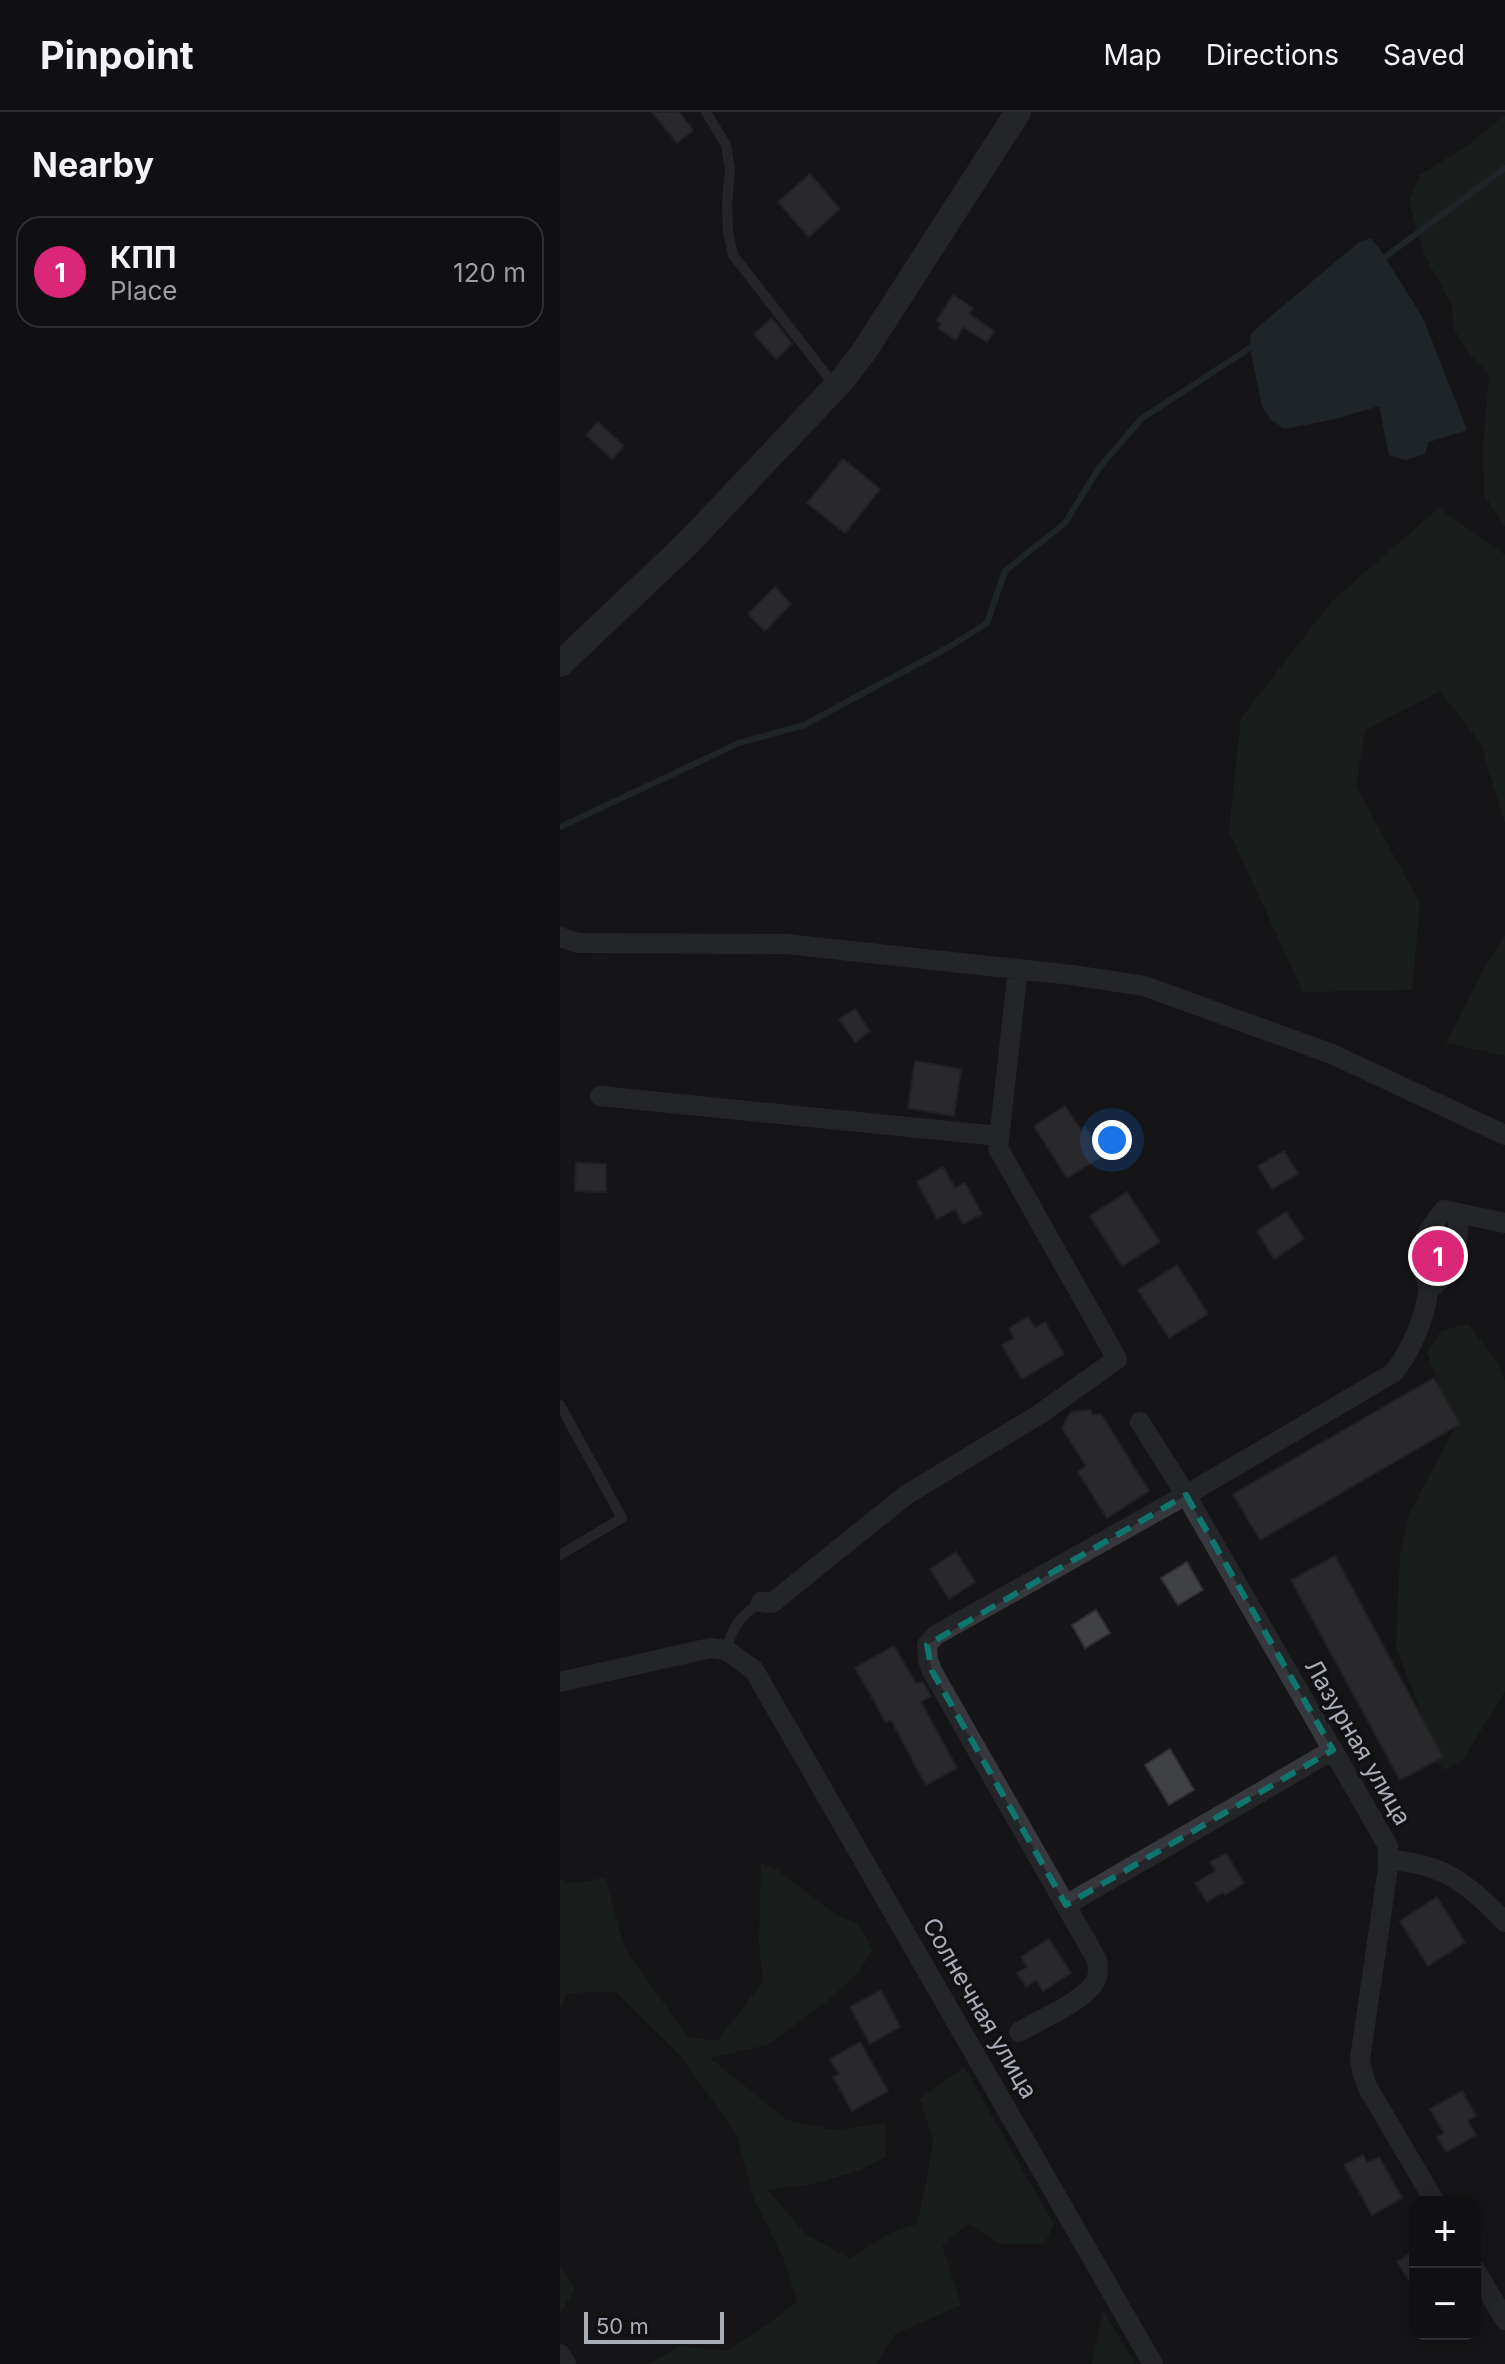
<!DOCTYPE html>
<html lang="en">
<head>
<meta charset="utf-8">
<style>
  :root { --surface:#101012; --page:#19191b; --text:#f1f3f6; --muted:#9c9d9f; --line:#303032; --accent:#db2777 }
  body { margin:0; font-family:Inter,sans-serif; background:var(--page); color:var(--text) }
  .controls { position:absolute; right:24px; bottom:24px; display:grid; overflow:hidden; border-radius:16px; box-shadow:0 4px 20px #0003 }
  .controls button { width:72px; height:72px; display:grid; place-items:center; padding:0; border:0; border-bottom:2px solid var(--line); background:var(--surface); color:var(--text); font:40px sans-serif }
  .scale { position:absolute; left:24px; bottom:20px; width:140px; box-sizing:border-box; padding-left:8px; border:4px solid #a8adb8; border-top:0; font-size:22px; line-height:28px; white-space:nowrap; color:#a8adb8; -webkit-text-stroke:6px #111113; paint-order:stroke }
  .you { position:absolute; left:552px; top:1028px; width:28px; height:28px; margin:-20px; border:6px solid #fff; border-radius:50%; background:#1a73e8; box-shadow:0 0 0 12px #1a73e833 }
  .badge { display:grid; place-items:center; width:52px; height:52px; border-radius:50%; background:var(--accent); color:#fff; font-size:26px; font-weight:700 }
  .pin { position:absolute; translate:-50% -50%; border:4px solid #fff; box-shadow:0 2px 8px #0006 }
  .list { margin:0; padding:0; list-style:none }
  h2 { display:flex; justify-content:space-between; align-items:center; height:104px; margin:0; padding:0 32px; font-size:34px }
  h2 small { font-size:26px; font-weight:400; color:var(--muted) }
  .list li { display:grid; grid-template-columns:52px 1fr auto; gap:24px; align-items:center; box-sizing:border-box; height:112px; margin:0 16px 16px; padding:0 16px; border:2px solid var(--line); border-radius:24px }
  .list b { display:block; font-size:30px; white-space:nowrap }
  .list p { margin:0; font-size:26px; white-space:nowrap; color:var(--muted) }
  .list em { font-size:26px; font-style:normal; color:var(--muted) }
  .map { position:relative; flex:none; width:945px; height:2252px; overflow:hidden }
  header { display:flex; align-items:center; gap:48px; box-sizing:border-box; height:112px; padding:0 40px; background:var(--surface); border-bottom:2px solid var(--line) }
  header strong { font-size:38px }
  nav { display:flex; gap:44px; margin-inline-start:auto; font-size:28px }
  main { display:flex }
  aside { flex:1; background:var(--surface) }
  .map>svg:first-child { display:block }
  .green { fill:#1e261f }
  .water { fill:#2c353c }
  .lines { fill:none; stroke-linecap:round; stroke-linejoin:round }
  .stream { stroke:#2c353c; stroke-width:6 }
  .building { fill:#404145; stroke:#303034; stroke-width:2 }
  .service { stroke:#37383d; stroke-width:10 }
  .minor { stroke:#37383d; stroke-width:20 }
  .tertiary { stroke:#37383d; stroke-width:26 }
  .marked { fill:none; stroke:#0f766e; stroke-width:6; stroke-dasharray:16 10; stroke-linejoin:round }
  .labels { text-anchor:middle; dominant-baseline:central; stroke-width:7; stroke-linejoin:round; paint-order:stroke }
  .street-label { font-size:24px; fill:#a8adb8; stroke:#111113 }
</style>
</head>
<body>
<header>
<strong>Pinpoint</strong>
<nav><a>Map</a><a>Directions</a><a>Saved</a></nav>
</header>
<main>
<aside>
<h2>Nearby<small></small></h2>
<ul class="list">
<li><span class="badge">1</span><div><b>КПП</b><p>Place</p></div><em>120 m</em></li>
</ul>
</aside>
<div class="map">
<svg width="945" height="2252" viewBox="0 0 945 2252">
  <rect width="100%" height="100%" fill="#161618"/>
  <!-- green -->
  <path class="green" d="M 945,3 L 945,415 L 924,382 L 923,336 L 929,262 L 910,243 L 895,219 L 891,191 L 864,142 L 849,89 L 860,63 L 908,33 Z
    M 879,396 L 945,443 L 945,712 L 921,632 L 880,579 L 805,618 L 796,675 L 860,791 L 852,878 L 743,880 L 669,719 L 681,606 L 772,489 Z
    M 945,823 L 945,944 L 886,931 L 926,853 Z
    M 908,1212 L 938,1251 L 945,1269 L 945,1579 L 904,1646 L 885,1658 L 874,1648 L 875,1636 L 836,1536 L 840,1443 L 849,1402 L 895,1316 L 867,1240 L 881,1219 Z
    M 201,1751 L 216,1757 L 276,1803 L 298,1812 L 313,1838 L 299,1859 L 271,1886 L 207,1933 L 150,1946 L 227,2008 L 273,2018 L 325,2011 L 326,2044 L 301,2058 L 253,2072 L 208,2078 L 245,2122 L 290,2147 L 332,2120 L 357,2112 L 367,2066 L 373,2029 L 360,1987 L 404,1955 L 494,2113 L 484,2132 L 439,2132 L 409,2111 L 382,2133 L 401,2193 L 335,2222 L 316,2252 L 89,2252 L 120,2234 L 166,2239 L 210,2211 L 237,2189 L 224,2148 L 195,2089 L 176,2021 L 119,1942 L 56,1880 L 6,1881 L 0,1897 L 0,1766 L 7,1772 L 45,1766 L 65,1837 L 128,1925 L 157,1929 L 203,1870 L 199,1831 Z
    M 0,2154 L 15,2177 L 0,2201 Z
    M 543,2198 L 575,2252 L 532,2252 Z"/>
  <!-- water -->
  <path class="water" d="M 810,126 L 819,136 L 863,206 L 907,318 L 869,330 L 865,342 L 846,348 L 829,343 L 819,294 L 775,307 L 725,317 L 711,308 L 702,294 L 690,236 L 691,222 L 704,210 L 798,131 Z"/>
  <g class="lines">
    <!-- stream -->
    <path class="stream" d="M 821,148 L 945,56
      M 0,715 L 179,631 L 244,613 L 389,535 L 427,511 L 445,459 L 505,411 L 539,356 L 581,307 L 696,232"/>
  </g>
  <!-- building -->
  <path class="building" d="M 92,0 L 119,0 L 133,18 L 117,31 Z
    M 250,62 L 280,97 L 249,125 L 218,90 Z
    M 393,183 L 413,196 L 409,202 L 434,219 L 427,230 L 403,215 L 396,228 L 378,216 L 381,212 L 377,208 Z
    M 212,206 L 232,232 L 216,247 L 194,222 Z
    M 38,310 L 64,334 L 52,347 L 26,323 Z
    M 283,347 L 320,377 L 285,421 L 247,391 Z
    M 215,475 L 231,492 L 205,519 L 188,502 Z
    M 295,897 L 310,919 L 295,930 L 279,907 Z
    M 355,949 L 401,957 L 394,1004 L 348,996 Z
    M 505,994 L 521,1018 L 525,1015 L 543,1044 L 507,1066 L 474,1014 Z
    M 724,1039 L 738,1062 L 712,1077 L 698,1054 Z
    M 16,1051 L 46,1052 L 46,1080 L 15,1079 Z
    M 383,1055 L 395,1076 L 405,1071 L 422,1102 L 403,1112 L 395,1097 L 377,1107 L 357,1070 Z
    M 567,1080 L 600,1130 L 562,1154 L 530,1104 Z
    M 726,1100 L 744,1127 L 714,1147 L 697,1119 Z
    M 617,1153 L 648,1202 L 609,1226 L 578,1178 Z
    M 468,1205 L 475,1216 L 485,1210 L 504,1242 L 462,1267 L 442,1233 L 454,1226 L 449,1216 Z
    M 874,1266 L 900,1312 L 700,1428 L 673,1382 Z
    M 530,1298 L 533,1303 L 541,1302 L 589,1379 L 547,1406 L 518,1360 L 526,1354 L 502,1316 L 511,1300 Z
    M 396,1440 L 415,1470 L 389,1487 L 370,1457 Z
    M 775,1444 L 883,1645 L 840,1668 L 731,1468 Z
    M 627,1450 L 643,1478 L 618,1493 L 601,1466 Z
    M 536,1498 L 550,1521 L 525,1536 L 512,1513 Z
    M 334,1534 L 356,1571 L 363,1570 L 371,1584 L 361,1590 L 397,1656 L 366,1673 L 331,1608 L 326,1610 L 295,1556 Z
    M 610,1637 L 634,1678 L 609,1693 L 585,1653 Z
    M 666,1741 L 684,1771 L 665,1783 L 663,1780 L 647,1790 L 635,1771 L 656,1759 L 650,1750 Z
    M 877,1785 L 905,1830 L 868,1854 L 840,1809 Z
    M 489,1827 L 511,1861 L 483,1879 L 476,1868 L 466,1875 L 457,1861 L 467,1855 L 461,1845 Z
    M 321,1878 L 340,1915 L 310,1932 L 290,1895 Z
    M 300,1930 L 328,1979 L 292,1999 L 273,1965 L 279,1962 L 270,1947 Z
    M 902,1979 L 916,2004 L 908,2009 L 916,2023 L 886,2040 L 877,2025 L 884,2021 L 870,1997 Z
    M 803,2043 L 807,2051 L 819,2045 L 842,2086 L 812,2103 L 784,2053 Z
    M 855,2138 L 855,2178 L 837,2150 Z"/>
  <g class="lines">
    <!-- service -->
    <path class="service" d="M 146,0 L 166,33 L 170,58 L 167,91 L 168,120 L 173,143 L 275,274
      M 0,1293 L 62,1406 L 0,1443
      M 166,1538 C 173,1514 180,1504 201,1490"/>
    <!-- minor -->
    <path class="minor" d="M 0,825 L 18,831 L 226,832 L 512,863 L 584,874 L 772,942 L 945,1023
      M 40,984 L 439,1024
      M 868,1178 C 893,1161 901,1130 897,1101
      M 580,1310 L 626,1383 L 828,1734 L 828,1756 L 800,1947 L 803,1963 L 808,1976 L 875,2090
      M 201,1490 L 212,1491 L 346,1383 L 480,1302 L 557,1247 L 438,1036 L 458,857
      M 0,1570 L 150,1536 L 166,1538 L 194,1558 L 593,2252
      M 829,1748 C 882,1751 909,1772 945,1810
      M 506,1793 L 773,1638
      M 459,1920 C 479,1908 528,1888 537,1866 C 539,1860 538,1855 537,1848 L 372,1559 L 368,1548 L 367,1533 L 376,1523 L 626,1383 L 833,1261 C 850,1241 865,1206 868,1180 C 869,1171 864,1163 862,1155 C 857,1132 870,1116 884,1098 L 945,1111
      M 915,2157 L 945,2208
      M 0,2242 L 6,2252"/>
    <!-- tertiary -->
    <path class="tertiary" d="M 0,552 L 127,432 L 284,266 L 305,238 L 458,0"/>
  </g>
  <!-- marked area -->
  <path d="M0 0H945V2252H0ZM 626,1383 L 773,1638 L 506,1793 L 372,1559 L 367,1533 Z" fill="#161618" fill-opacity=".55" fill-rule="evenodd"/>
  <path class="marked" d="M 626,1383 L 773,1638 L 506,1793 L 372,1559 L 367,1533 Z"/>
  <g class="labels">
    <!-- street labels -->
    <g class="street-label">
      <text transform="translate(798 1630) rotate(60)">Лазурная улица</text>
      <text transform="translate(420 1896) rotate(60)">Солнечная улица</text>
    </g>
  </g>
</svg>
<div class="controls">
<button>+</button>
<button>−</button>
</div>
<div class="scale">50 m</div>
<div class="you"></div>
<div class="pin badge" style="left:878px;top:1144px">1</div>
</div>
</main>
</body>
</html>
